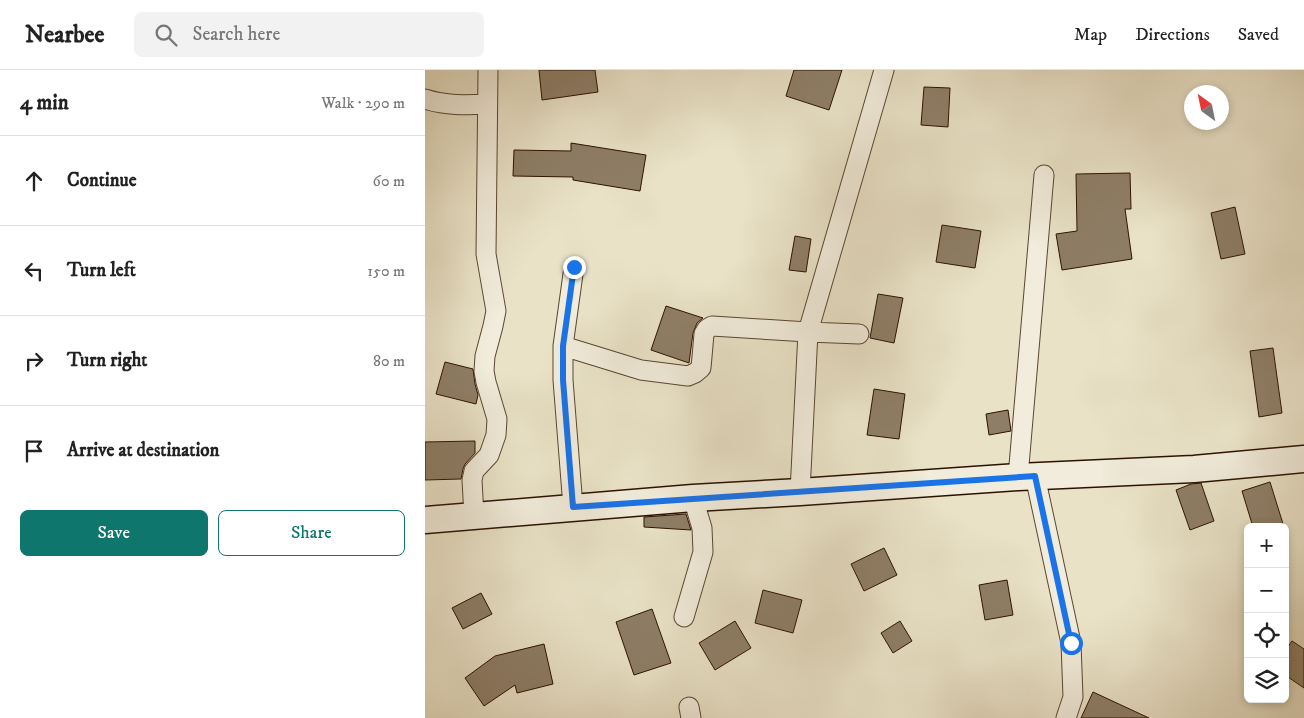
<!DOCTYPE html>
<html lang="en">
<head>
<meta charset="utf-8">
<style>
  :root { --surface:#fff; --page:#f2f2f2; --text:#222; --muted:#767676; --line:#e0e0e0; --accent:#0f766e }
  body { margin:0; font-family:"IM FELL DW Pica",serif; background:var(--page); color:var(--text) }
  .controls { position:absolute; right:15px; bottom:15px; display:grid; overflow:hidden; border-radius:8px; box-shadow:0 2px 8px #0003 }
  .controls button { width:45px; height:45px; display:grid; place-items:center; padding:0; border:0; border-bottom:1px solid var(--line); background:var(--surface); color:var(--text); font:25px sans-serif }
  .compass { position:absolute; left:759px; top:15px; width:45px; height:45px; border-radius:50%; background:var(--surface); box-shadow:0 2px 8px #0003; rotate:327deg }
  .stop { position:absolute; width:15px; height:15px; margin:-11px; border:4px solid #1a73e8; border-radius:50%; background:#fff }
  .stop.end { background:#1a73e8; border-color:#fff; box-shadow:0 1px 5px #0008 }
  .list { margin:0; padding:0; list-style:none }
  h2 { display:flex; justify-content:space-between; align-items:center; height:65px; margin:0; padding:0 20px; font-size:21px }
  h2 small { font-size:16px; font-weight:400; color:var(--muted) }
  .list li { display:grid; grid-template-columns:32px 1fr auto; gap:15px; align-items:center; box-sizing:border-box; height:90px; padding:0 20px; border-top:1px solid var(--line) }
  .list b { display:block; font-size:19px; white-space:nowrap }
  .list em { font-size:16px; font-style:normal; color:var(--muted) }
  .actions { display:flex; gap:10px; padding:15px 20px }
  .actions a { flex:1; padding:11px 0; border:1px solid var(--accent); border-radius:8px; text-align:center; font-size:18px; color:var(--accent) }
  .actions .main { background:var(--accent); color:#fff }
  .icon { flex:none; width:28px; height:28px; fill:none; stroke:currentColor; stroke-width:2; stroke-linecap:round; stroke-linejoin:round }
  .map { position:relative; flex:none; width:879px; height:648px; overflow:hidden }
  header { display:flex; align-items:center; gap:30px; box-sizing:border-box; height:70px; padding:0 25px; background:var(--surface); border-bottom:1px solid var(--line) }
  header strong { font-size:24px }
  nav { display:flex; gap:28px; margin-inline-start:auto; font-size:18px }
  .search { width:350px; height:45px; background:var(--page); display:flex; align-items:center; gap:12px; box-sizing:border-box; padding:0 18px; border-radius:8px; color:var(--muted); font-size:19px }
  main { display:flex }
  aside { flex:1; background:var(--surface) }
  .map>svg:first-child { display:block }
  .building { fill:#8e7e67; stroke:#2b1200 }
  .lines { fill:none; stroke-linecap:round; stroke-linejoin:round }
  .street-casing { stroke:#5a4632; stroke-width:21 }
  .secondary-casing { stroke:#2b1200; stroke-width:29 }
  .street { stroke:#f1ecdb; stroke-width:19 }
  .secondary { stroke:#f1ecdb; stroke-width:26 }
  .route { stroke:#1a73e8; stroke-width:6 }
</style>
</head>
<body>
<header>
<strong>Nearbee</strong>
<div class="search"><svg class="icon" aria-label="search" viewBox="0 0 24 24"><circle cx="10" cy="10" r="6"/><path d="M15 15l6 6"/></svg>Search here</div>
<nav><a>Map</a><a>Directions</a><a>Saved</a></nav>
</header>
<main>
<aside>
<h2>4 min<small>Walk · 290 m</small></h2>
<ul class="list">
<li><svg class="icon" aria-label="ahead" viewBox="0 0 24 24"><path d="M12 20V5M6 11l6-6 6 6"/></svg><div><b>Continue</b></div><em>60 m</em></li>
<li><svg class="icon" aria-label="left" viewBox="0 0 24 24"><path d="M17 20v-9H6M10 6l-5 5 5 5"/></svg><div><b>Turn left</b></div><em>150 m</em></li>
<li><svg class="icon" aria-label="right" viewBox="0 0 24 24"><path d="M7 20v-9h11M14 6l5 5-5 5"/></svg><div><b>Turn right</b></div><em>80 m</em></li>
<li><svg class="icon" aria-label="arrive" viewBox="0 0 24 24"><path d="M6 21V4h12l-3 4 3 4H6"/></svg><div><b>Arrive at destination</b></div></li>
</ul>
<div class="actions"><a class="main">Save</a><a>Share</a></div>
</aside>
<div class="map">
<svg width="879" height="648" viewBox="0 0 879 648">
  <rect width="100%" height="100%" fill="#e9e2c7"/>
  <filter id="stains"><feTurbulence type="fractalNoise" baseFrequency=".004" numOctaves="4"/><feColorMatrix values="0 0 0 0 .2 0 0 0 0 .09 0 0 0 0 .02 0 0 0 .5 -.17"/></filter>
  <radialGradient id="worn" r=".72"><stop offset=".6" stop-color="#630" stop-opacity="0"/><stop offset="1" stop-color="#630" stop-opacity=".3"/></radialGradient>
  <!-- building -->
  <path class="building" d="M 114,0 L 170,0 L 173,22 L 117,30 Z
    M 369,0 L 417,0 L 404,40 L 361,26 Z
    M 499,17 L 525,18 L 523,57 L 496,55 Z
    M 146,73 L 221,85 L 215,121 L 148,110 L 148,107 L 88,106 L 89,80 L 146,81 Z
    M 705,103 L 706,139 L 700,139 L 707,189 L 637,200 L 631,164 L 652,161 L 651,104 Z
    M 810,137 L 820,184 L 796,189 L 786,143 Z
    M 517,155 L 556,161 L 550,198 L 511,192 Z
    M 370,166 L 386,169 L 381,202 L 364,200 Z
    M 453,224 L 478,228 L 469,273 L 445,268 Z
    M 241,236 L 278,248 L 272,253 L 268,263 L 264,293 L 226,280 Z
    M 848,278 L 857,343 L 834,347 L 825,281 Z
    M 20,292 L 48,299 L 50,314 L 53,325 L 51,334 L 11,324 Z
    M 449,319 L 480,324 L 474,369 L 442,365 Z
    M 583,340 L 586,361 L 564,365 L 561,344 Z
    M 50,371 L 50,383 L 40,394 L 38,399 L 36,409 L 0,410 L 0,372 Z
    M 845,412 L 859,457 L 828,457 L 817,421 Z
    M 776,413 L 789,451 L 765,460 L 751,420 L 766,414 Z
    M 261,444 L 266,460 L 219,457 L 219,447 Z
    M 459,478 L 472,505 L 439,521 L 426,494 Z
    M 582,510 L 588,545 L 560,550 L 554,515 Z
    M 338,520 L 377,530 L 368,563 L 330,553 Z
    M 56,523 L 67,544 L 38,559 L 27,538 Z
    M 227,539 L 246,593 L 209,605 L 191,552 Z
    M 310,551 L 326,578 L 290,600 L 274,573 Z
    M 475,551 L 487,571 L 468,583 L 456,563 Z
    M 867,571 L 879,579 L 879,618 L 860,605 L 860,581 Z
    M 119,574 L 128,614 L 92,623 L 90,615 L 59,636 L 40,608 L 70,586 Z
    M 668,622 L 724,648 L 656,648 Z"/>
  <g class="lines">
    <!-- street casing -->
    <g class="street-casing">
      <path id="street" d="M 0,29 C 20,36 42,35 62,34
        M 138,276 L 216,300 L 263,306 L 270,303 L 276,298 L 279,264 L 282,259 L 287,256 L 383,262 L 434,264
        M 610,406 L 646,573 L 648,627 L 641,648
        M 593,407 L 619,105
        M 375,422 L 383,262 L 459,0
        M 148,437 L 138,310 L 138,276 L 149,197
        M 49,446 L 47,410 L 49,401 L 64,385 L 71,365 L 72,349 L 61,312 L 59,301 L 60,286 L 68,256 L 71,241 L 61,184 L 63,0
        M 259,547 L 278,482 L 277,458 L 268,428
        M 264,637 L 266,648"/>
    </g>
    <!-- secondary casing -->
    <g class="secondary-casing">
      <path id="secondary" d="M 0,450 L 268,428 L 375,422 L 593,407 L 769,399 L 879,389"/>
    </g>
    <!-- street -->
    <use href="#street" class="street"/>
    <!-- secondary -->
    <use href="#secondary" class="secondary"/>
  </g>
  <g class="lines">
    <!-- route -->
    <path class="route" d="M 149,197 L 138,276 L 138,310 L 148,437 L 610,406 L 646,573"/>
  </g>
  <rect width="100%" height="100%" filter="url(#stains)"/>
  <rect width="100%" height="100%" fill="url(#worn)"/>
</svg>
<div class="controls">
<button>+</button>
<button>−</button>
<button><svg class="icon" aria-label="locate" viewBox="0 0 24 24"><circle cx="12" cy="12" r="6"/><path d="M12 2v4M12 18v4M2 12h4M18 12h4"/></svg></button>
<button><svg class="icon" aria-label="layers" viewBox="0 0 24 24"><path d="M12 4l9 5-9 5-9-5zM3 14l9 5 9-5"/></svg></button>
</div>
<svg class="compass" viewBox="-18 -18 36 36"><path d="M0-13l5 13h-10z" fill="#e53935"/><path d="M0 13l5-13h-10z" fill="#767676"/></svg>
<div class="stop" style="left:646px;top:573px"></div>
<div class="stop end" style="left:149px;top:197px"></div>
</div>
</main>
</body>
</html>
